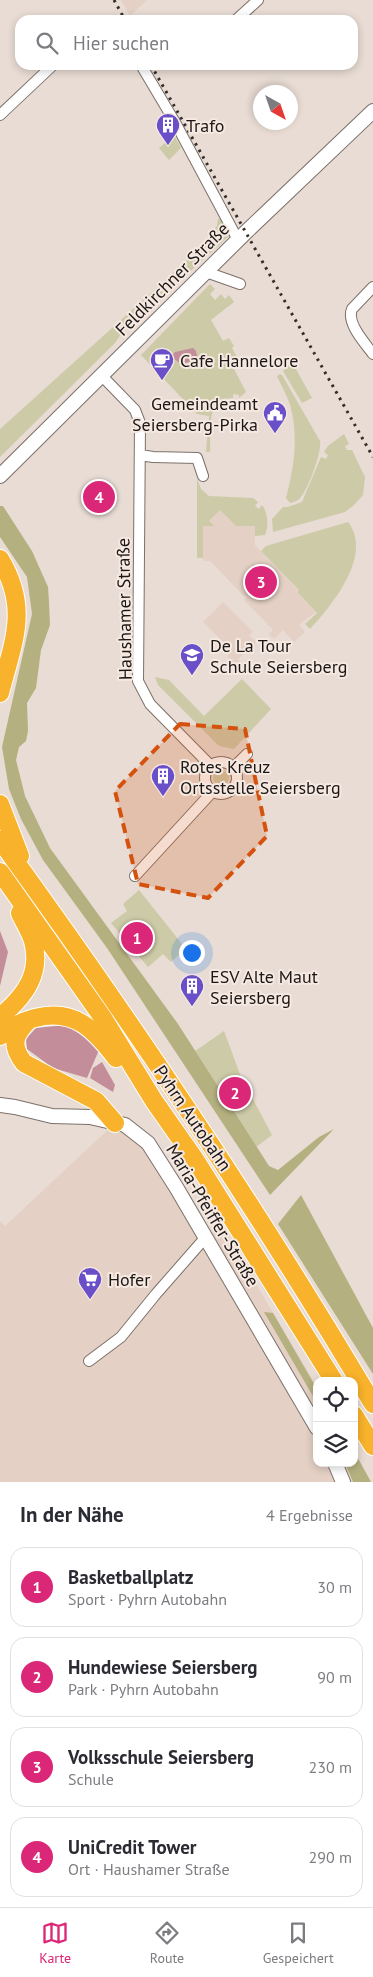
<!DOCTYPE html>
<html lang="de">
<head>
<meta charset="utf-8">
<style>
  :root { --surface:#fff; --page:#f2f2f3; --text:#2b2b33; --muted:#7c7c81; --line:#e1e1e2; --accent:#db2777 }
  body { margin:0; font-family:"PT Sans",sans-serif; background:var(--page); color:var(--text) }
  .controls { position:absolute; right:15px; bottom:15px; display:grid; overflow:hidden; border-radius:10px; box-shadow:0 2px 8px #0003 }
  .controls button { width:45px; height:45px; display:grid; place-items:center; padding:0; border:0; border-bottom:1px solid var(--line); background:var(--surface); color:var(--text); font:25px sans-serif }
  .compass { position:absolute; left:253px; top:85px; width:45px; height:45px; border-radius:50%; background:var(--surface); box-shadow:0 2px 8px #0003; rotate:140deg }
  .you { position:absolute; left:191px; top:952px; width:18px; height:18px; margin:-12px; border:4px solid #fff; border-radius:50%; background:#1a73e8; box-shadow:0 0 0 8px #1a73e833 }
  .badge { display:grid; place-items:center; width:32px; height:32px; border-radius:50%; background:var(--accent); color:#fff; font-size:16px; font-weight:700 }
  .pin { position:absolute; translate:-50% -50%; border:2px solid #fff; box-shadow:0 1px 5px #0006 }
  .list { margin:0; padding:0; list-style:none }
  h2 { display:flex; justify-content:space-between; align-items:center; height:65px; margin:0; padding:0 20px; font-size:21px }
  h2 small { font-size:16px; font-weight:400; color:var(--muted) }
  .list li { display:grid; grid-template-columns:32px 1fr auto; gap:15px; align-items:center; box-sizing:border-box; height:80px; margin:0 10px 10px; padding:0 10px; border:1px solid var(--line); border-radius:15px }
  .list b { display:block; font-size:19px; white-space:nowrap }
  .list p { margin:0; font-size:16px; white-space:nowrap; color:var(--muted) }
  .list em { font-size:16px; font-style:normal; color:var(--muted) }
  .icon { flex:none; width:28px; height:28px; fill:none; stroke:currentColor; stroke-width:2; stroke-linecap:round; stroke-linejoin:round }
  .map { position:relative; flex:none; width:373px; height:1482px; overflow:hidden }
  .search { position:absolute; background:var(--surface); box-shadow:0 2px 8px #0003; left:15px; right:15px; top:15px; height:55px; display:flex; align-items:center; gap:12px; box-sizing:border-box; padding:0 18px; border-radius:15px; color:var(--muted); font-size:19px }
  .sheet { height:425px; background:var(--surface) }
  nav { display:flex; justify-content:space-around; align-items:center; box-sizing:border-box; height:70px; border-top:1px solid var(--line); background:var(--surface); font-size:14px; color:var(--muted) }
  nav a { display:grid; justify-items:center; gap:2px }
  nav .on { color:var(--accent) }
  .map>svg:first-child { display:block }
  .built { fill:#e4d0c4 }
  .green { fill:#cdcaa7 }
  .forest { fill:#b5b07f }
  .water { fill:#c38e9a }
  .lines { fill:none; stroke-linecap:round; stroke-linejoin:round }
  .street-casing { stroke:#7c716a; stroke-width:12 }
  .secondary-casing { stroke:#7c716a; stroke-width:16 }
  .highway-casing { stroke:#fff; stroke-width:20 }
  .street { stroke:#fff; stroke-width:10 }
  .secondary { stroke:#fff; stroke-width:14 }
  .highway { stroke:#f8b22b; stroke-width:18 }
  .rail { stroke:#342e2b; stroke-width:3; stroke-dasharray:2.5 5; stroke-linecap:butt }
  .marked { fill:#d4520d; fill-opacity:0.2; stroke:#d4520d; stroke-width:4; stroke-dasharray:10 6; stroke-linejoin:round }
  .labels { text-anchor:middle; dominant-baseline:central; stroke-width:4; stroke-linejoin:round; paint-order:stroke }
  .poi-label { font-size:18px; fill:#1c1715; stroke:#f6e9e1; text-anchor:start }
  .street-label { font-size:18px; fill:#1c1715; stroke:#f6e9e1 }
</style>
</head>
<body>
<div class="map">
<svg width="373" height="1482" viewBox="0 0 373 1482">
  <rect width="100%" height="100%" fill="#e8dcd4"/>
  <!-- built -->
  <path class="built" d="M 121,0 L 147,0 L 130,16 Z
    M 220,510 L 236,526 L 255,526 L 255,545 L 298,590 L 296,592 L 316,612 L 299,625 L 305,632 L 294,642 L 283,630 L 274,639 L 269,634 L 273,630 L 244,600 L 246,598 L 210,561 L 203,561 L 203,526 L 213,526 L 209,521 Z
    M 223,602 L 253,632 L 249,635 L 256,642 L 238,659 L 246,667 L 242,671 L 227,656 L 232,651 L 203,622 Z
    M 115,1123 L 132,1130 L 205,1238 L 220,1223 L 317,1387 L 317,1463 L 354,1463 L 354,1451 L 371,1482 L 0,1482 L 0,1221 L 5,1226 Z"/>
  <!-- green -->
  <path class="green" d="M 174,135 L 181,148 L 169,160 L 159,148 Z
    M 218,218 L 224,222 L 230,235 L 173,287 L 143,307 L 132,318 L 115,343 L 0,457 L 0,429 L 203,246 L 217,226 Z
    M 210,284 L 215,289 L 210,294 L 215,300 L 221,294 L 225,299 L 229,295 L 234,302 L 211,320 L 223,341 L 229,338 L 234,346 L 232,348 L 240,363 L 233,367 L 246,392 L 239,398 L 239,395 L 233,394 L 233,398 L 221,399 C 206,415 211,432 210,452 L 206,452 L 209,416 L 197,414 L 141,355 Z
    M 292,362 L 312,398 L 302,403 L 283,371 Z
    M 280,374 L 282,375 L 320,441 C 322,453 308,488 301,497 C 298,501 294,502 290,503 L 286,498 C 294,467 299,436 290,405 C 287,395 281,385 277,376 Z
    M 344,434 L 349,444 L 345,446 L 347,450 L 352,450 L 365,477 L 363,495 L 354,505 L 345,512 L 273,532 L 272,519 L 283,507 L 288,507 L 302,502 L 321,457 L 326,459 L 328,455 L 324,452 L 328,446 Z
    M 197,479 L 201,489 L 209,496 L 253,498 L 258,502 L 255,506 L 259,509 L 262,505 C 268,513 269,526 265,535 L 255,536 L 255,526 L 236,526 L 220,510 L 209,521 L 214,526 L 203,526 L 203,558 L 197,558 Z
    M 348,522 C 373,554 334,603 310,629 L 305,624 L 317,613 L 297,592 L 299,590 L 261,551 L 266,546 Z
    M 155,677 L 169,680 L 204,716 L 242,679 L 271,709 L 234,749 L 219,746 L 158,685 Z
    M213 778a8 8 0 1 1 16 0a8 8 0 1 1-16 0Z
    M 139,890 L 186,949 L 171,962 L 163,954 L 148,967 L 111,923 L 127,911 L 123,904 Z
    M 224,1031 L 241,1077 L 272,1135 L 256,1147 L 195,1051 Z"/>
  <!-- forest -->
  <path class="forest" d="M 0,506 L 3,506 L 32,551 L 48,587 L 49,602 L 50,625 L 41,650 L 36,688 L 27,703 L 28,731 L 26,741 L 19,747 L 16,760 L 25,796 L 50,848 L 178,1024 L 269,1166 L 278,1170 L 319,1137 L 334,1129 L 270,1195 L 107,948 L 43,860 L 21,819 L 9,789 L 2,747 L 32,614 L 27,577 L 0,537 Z
    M 301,1195 L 373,1328 L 373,1374 L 278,1224 Z
    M 264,1312 L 273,1313 L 317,1389 L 317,1403 Z
    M 354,1451 L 371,1482 L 353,1482 L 345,1463 L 354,1463 Z"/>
  <!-- water -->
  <path class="water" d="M 193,348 L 196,351 L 197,356 L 189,362 L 181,364 L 173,358 L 173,354 L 175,352 Z
    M 0,931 L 8,952 L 0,986 Z
    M 66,1025 L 80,1030 L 99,1050 L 87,1078 L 53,1068 L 27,1049 L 26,1039 L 36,1028 Z
    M 102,1062 L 115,1085 L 113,1092 L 90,1078 L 93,1068 Z"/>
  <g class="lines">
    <!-- street casing -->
    <g class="street-casing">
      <path id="street" d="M 236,20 L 258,0
        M 141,65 L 176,124 L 238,240
        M 0,115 L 53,65
        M 206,272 L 240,284
        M 373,287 L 352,309 C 346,323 365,343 373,354
        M 101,375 L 135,410 L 140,423 L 138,681 L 150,704 L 211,766
        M 140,455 L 153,457 L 197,458 L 203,476
        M205 778a16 16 0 1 1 32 0a16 16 0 1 1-32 0Z
        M 233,768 L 247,754
        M 135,876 L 213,791
        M 89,1361 L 121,1337 L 156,1294 L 205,1238"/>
    </g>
    <!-- secondary casing -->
    <g class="secondary-casing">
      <path id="secondary" d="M 0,476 L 246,232 L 373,111
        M 0,1105 L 15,1107 L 52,1116 L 90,1117 L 125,1125 L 148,1143 L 176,1187 L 317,1428
        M 335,1463 L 343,1482"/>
    </g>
    <!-- highway casing -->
    <g class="highway-casing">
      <path id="highway" d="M 0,559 C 30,609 13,642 0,693
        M 0,804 L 20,856
        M 0,840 C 132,1022 258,1210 373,1404
        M 0,872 L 103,1018 L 154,1101 L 196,1161 L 334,1381
        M 0,1017 C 24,997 42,974 33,941 C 30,931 24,922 20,913
        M 29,1020 C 14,1035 10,1045 24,1063 L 96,1101 L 115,1123
        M 0,1036 C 10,1028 23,1021 35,1018 C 74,1008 94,1029 116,1058
        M 354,1415 L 373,1446"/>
    </g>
    <!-- street -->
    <use href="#street" class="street"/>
    <!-- secondary -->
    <use href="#secondary" class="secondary"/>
    <!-- highway -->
    <use href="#highway" class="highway"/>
    <!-- rail -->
    <path class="rail" d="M 114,0 L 125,20
      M 151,65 L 373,457"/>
  </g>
  <!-- marked area -->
  <path class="marked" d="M 180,724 L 245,729 L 267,836 L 208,898 L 138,884 L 115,791 Z"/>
  <!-- icons -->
  <defs>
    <g id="building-pin" transform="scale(1.25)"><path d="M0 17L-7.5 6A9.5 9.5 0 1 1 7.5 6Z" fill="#694fc8" stroke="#f6e9e1"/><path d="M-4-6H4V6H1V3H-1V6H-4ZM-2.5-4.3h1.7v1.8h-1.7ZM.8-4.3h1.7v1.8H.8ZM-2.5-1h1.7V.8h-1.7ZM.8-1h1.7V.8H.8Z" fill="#fff"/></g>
    <g id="cafe-pin" transform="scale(1.25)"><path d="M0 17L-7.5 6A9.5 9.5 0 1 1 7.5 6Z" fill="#694fc8" stroke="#f6e9e1"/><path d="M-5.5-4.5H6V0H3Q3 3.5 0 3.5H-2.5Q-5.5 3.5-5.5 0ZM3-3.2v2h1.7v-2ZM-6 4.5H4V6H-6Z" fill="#fff"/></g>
    <g id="civic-pin" transform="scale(1.25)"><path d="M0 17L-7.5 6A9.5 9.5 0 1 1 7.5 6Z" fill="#694fc8" stroke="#f6e9e1"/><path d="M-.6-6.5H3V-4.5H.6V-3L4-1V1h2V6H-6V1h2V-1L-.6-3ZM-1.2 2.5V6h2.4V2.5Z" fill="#fff"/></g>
    <g id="school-pin" transform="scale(1.25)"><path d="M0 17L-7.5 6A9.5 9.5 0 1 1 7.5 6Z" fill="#694fc8" stroke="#f6e9e1"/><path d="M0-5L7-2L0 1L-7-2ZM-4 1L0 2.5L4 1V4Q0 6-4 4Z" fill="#fff"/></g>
    <g id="supermarket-pin" transform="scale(1.25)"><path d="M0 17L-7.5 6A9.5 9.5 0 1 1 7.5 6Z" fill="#694fc8" stroke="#f6e9e1"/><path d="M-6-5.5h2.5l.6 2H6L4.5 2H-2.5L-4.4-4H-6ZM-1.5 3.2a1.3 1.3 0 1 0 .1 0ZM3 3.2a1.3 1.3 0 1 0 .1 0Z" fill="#fff"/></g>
  </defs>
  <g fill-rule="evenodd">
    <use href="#building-pin" x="168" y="125"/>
    <use href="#cafe-pin" x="162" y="360"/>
    <use href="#civic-pin" x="275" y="413"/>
    <use href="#school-pin" x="192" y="655"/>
    <use href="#building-pin" x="163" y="776"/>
    <use href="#building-pin" x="192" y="986"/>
    <use href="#supermarket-pin" x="90" y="1279"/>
  </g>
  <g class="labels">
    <!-- poi labels -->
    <g class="poi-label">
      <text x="186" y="125">Trafo</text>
      <text x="180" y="360">Cafe Hannelore</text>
      <text x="258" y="403" text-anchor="end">Gemeindeamt<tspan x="258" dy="21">Seiersberg-Pirka</tspan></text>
      <text x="210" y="645">De La Tour<tspan x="210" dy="21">Schule Seiersberg</tspan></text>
      <text x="180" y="766">Rotes Kreuz<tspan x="180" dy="21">Ortsstelle Seiersberg</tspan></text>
      <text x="210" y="976">ESV Alte Maut<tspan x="210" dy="21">Seiersberg</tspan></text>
      <text x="108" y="1279">Hofer</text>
    </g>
    <!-- street labels -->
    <g class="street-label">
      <text transform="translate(172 279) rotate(-45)">Feldkirchner Straße</text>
      <text transform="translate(124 609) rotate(-91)">Haushamer Straße</text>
      <text transform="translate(193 1118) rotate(56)">Pyhrn Autobahn</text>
      <text transform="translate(213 1215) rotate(59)">Maria-Pfeiffer-Straße</text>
    </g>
  </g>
</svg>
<div class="controls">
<button><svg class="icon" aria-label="locate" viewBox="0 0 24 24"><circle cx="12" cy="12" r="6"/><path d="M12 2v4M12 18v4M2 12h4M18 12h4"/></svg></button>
<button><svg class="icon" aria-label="layers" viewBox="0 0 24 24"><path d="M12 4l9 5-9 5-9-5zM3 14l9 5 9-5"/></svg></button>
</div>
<svg class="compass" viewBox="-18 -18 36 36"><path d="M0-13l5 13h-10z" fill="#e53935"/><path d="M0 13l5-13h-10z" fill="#7c7c81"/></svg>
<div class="you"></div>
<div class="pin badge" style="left:137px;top:938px">1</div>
<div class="pin badge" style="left:235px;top:1093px">2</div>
<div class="pin badge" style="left:261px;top:582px">3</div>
<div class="pin badge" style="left:99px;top:497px">4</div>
<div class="search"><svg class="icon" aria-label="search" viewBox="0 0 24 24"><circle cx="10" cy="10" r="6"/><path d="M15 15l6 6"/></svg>Hier suchen</div>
</div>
<section class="sheet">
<h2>In der Nähe<small>4 Ergebnisse</small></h2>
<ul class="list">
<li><span class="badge">1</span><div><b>Basketballplatz</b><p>Sport · Pyhrn Autobahn</p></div><em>30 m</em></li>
<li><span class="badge">2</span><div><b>Hundewiese Seiersberg</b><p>Park · Pyhrn Autobahn</p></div><em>90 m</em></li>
<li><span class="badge">3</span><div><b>Volksschule Seiersberg</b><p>Schule</p></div><em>230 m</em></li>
<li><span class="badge">4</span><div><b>UniCredit Tower</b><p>Ort · Haushamer Straße</p></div><em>290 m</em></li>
</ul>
</section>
<nav>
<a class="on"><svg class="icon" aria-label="map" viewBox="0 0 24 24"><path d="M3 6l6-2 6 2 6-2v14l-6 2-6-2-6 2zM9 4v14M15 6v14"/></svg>Karte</a>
<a><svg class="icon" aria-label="directions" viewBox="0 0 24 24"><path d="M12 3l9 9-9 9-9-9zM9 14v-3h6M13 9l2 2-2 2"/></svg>Route</a>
<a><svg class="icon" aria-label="saved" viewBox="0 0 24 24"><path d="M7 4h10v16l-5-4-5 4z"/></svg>Gespeichert</a>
</nav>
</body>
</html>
